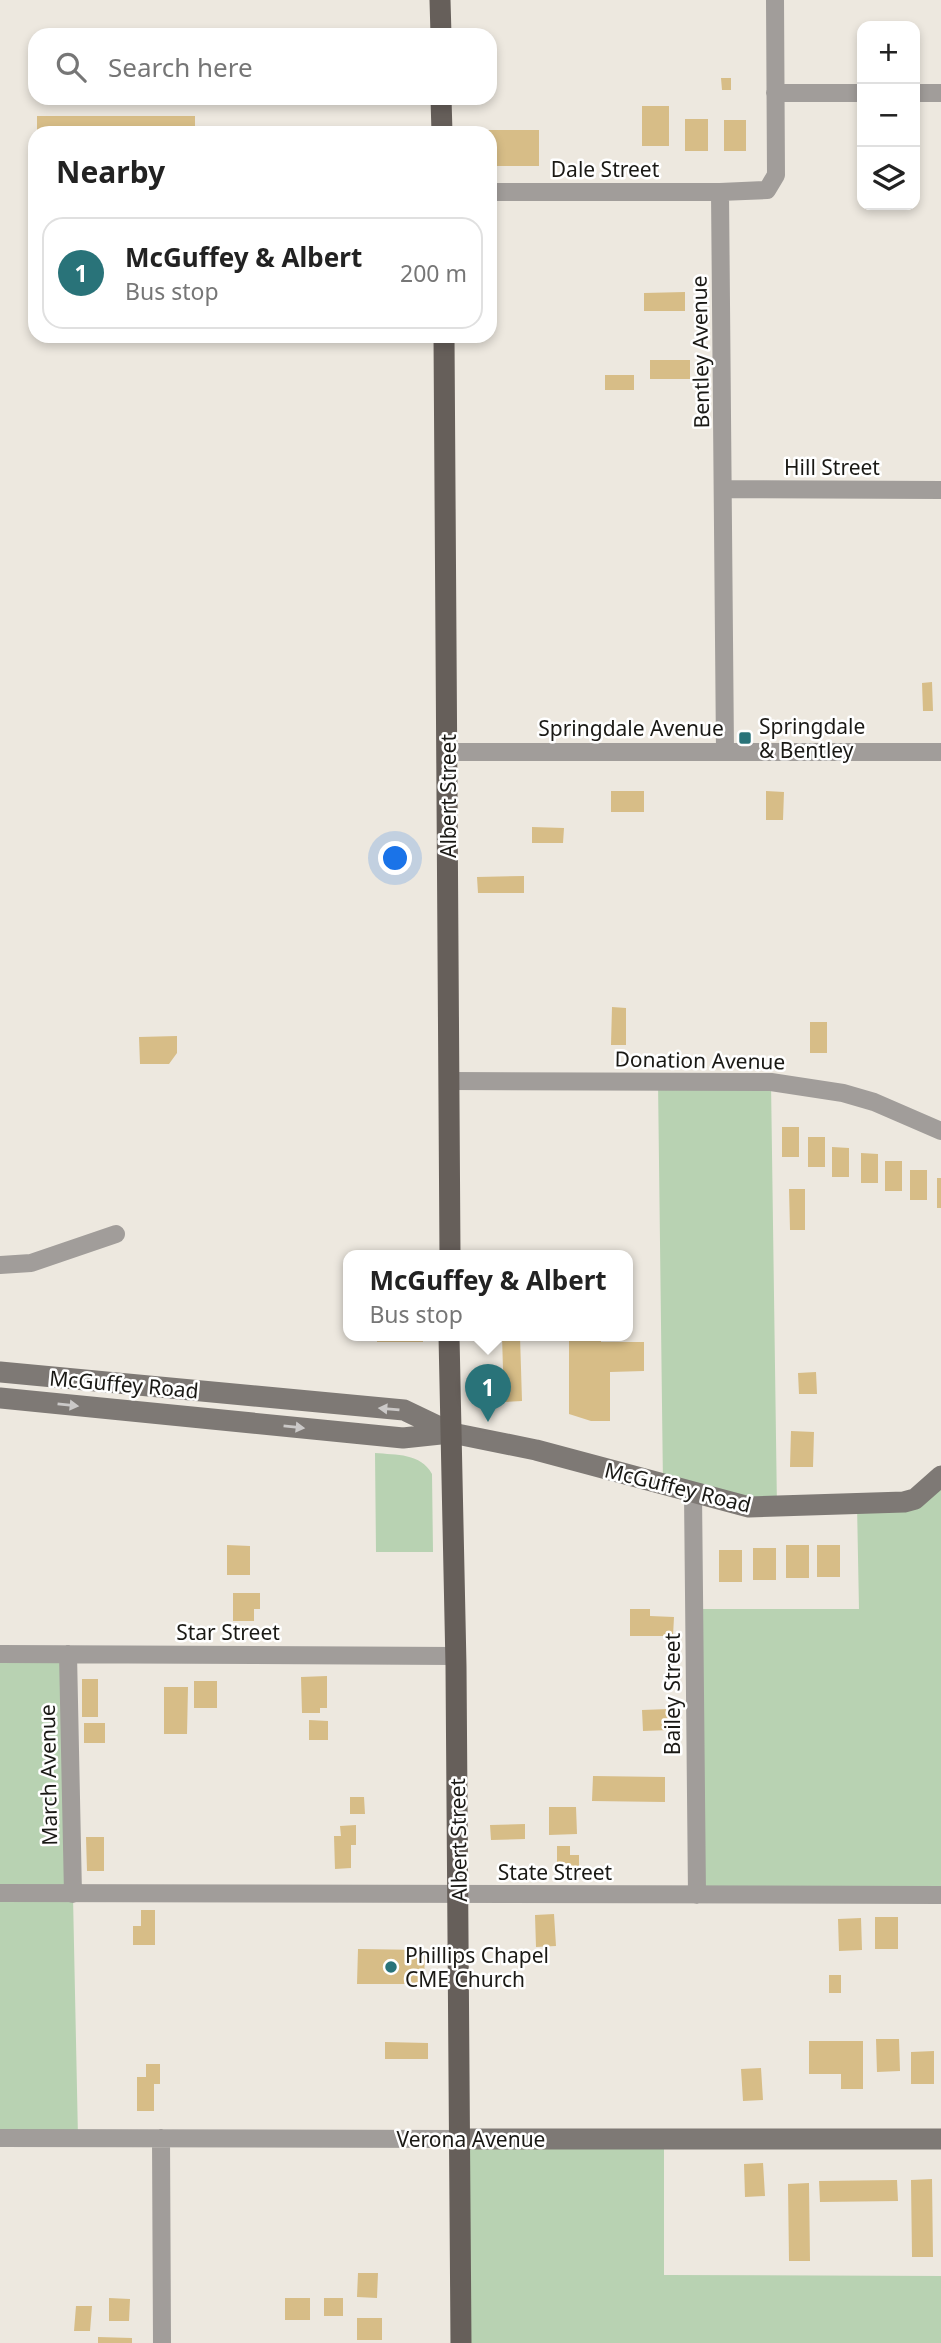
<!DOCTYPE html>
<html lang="en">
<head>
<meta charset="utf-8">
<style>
  :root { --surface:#fff; --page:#f6f6f6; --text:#222; --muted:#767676; --line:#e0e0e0; --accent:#297379 }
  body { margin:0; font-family:"Noto Sans",sans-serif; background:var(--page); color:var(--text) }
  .controls { position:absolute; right:21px; top:21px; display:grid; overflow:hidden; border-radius:14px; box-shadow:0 4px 10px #0003 }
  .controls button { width:63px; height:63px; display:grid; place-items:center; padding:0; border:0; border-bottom:2px solid var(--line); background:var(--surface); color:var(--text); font:35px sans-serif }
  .you { position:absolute; left:396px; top:859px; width:24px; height:24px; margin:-18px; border:5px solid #fff; border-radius:50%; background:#1a73e8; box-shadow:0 0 0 10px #1a73e833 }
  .badge { display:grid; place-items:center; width:46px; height:46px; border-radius:50%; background:var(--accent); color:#fff; font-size:23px; font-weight:700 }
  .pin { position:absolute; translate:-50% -58px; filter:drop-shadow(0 2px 4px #0008) }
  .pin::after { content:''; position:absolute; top:37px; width:24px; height:21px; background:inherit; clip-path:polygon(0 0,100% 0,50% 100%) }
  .popup { position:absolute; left:343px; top:1250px; width:290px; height:91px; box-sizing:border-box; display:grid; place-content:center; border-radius:14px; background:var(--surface); filter:drop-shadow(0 2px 5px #0005); font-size:23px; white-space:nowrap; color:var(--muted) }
  .popup b { font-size:26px; color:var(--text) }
  .popup::after { content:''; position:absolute; left:50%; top:100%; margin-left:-14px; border:14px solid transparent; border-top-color:var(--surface) }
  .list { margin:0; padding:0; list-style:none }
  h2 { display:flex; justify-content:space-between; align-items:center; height:91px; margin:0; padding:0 28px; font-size:30px }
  h2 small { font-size:23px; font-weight:400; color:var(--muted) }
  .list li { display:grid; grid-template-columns:46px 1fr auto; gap:21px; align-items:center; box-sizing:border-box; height:112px; margin:0 14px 14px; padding:0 14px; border:2px solid var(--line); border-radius:21px }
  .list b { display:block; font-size:26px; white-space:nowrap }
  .list p { margin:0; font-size:23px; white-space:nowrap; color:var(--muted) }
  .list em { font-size:23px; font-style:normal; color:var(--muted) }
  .icon { flex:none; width:38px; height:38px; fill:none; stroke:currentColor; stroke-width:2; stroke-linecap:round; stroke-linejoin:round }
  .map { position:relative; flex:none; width:941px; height:2343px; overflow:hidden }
  .search { position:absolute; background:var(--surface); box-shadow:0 4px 10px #0003; left:28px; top:28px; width:469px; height:77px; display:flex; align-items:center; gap:18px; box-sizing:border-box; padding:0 24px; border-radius:21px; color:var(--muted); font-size:26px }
  .panel { position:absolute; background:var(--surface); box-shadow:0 4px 10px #0003; left:28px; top:126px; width:469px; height:217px; border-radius:21px }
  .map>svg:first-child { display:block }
  .green { fill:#b8d2b2 }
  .building { fill:#d7bd87 }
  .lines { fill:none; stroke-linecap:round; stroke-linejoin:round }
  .street { stroke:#a19d9a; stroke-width:18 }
  .secondary { stroke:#7e7975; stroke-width:21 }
  .primary { stroke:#665f5a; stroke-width:21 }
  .oneway { fill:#cbc9c8 }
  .poi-dot { fill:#297379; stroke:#fff; stroke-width:2.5 }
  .labels { text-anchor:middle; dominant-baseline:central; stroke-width:5; stroke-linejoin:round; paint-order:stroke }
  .street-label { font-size:21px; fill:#1a1915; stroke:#fff }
  .poi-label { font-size:21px; fill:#1a1915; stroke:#fff; text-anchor:start }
</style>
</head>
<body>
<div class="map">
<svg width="941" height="2343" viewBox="0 0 941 2343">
  <rect width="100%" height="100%" fill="#ede8df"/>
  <!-- green -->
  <path class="green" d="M 658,1081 L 771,1082 L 777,1508 L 663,1485 Z
    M 375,1453 C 396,1455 421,1453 432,1474 L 433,1552 L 376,1552 Z
    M 941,1476 L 941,1895 L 697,1895 L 694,1609 L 859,1609 L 857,1504 L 905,1502 Z
    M 0,1654 L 68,1654 L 78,2138 L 0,2138 Z
    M 460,2139 L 664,2140 L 664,2275 L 941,2276 L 941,2343 L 461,2343 Z"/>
  <!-- building -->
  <path class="building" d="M 721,78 L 731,78 L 731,90 L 722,90 Z
    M 642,106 L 669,106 L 669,146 L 642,146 Z
    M 37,116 L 195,116 L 195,133 L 37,133 Z
    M 685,119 L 708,119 L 708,151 L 685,151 Z
    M 724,120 L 746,120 L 746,151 L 724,151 Z
    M 485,130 L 539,130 L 539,166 L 490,166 L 490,133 L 485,133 Z
    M 685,292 L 685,311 L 644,311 L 644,293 Z
    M 650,360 L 690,360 L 690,379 L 650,379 Z
    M 605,375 L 634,375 L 634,390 L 605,390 Z
    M 932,682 L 933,711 L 923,711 L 922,683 Z
    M 611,791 L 644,791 L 644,812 L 611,812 Z
    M 766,791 L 784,792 L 783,820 L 766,820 Z
    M 532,827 L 564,828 L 563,843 L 532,843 Z
    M 524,876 L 524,893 L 478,893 L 477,877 Z
    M 612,1007 L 626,1008 L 626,1045 L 611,1045 Z
    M 810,1022 L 827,1022 L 827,1053 L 810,1053 Z
    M 177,1036 L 177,1053 L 169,1064 L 140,1064 L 139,1037 Z
    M 782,1127 L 799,1127 L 799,1157 L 782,1157 Z
    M 808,1137 L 825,1137 L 825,1167 L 808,1167 Z
    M 832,1147 L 849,1148 L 849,1177 L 832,1177 Z
    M 861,1153 L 878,1154 L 878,1183 L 861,1183 Z
    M 885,1161 L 902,1161 L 902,1191 L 885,1191 Z
    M 910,1170 L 927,1170 L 927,1200 L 910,1200 Z
    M 937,1178 L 941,1178 L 941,1208 L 937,1208 Z
    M 789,1189 L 805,1189 L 805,1230 L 790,1230 Z
    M 377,1336 L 423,1336 L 423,1342 L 377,1342 Z
    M 502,1336 L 520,1336 L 522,1401 L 504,1402 Z
    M 569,1336 L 601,1336 L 601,1342 L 644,1342 L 644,1371 L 610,1372 L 610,1421 L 591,1421 L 569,1414 Z
    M 816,1372 L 817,1394 L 799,1394 L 798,1373 Z
    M 791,1431 L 814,1432 L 813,1467 L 790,1467 Z
    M 227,1545 L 250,1546 L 250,1575 L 227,1575 Z
    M 786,1545 L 809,1545 L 809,1578 L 786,1578 Z
    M 817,1545 L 840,1545 L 840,1577 L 817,1577 Z
    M 753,1548 L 776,1548 L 776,1580 L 753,1580 Z
    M 719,1550 L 742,1550 L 742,1582 L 719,1582 Z
    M 233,1593 L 260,1593 L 260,1609 L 254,1609 L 254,1621 L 233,1621 Z
    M 630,1609 L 650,1609 L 650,1616 L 674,1617 L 673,1636 L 630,1636 Z
    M 327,1676 L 327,1708 L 320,1708 L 320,1713 L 302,1713 L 301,1677 Z
    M 82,1679 L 98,1679 L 98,1717 L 82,1717 Z
    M 194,1681 L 217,1681 L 217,1708 L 194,1708 Z
    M 164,1687 L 188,1687 L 187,1734 L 164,1734 Z
    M 669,1709 L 670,1730 L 643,1731 L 642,1710 Z
    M 309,1720 L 328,1721 L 328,1740 L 309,1740 Z
    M 84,1723 L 105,1723 L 105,1743 L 84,1743 Z
    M 593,1776 L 665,1777 L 665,1802 L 592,1801 Z
    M 350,1797 L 364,1797 L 365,1814 L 350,1814 Z
    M 549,1807 L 576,1807 L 577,1834 L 549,1835 Z
    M 525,1824 L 525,1839 L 491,1840 L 490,1825 Z
    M 356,1825 L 356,1845 L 351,1845 L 351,1868 L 335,1869 L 334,1836 L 341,1836 L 340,1826 Z
    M 86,1837 L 104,1837 L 104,1871 L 87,1871 Z
    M 557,1846 L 570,1846 L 570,1855 L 579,1855 L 579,1871 L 557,1871 Z
    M 141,1910 L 155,1910 L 155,1945 L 133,1945 L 133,1926 L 141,1926 Z
    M 554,1914 L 556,1946 L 536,1947 L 535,1915 Z
    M 875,1917 L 898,1917 L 898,1949 L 875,1949 Z
    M 861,1918 L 862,1950 L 839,1951 L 838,1919 Z
    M 358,1949 L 425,1950 L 424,1984 L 357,1984 Z
    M 829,1975 L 841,1975 L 841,1993 L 829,1993 Z
    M 876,2039 L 899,2039 L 900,2071 L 877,2072 Z
    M 809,2041 L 863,2041 L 863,2089 L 841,2089 L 841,2074 L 809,2074 Z
    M 385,2042 L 428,2043 L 428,2059 L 385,2059 Z
    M 934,2051 L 934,2084 L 911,2084 L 911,2052 Z
    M 146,2064 L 160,2064 L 160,2084 L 154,2084 L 154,2111 L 137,2111 L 137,2077 L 146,2077 Z
    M 761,2068 L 763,2100 L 743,2101 L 741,2069 Z
    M 763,2163 L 765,2196 L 745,2197 L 744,2164 Z
    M 932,2179 L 933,2257 L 912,2257 L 911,2180 Z
    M 897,2180 L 898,2201 L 820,2202 L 819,2181 Z
    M 809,2183 L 810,2261 L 789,2261 L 788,2184 Z
    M 358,2273 L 378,2273 L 377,2298 L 357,2297 Z
    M 109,2298 L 130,2299 L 129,2321 L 109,2321 Z
    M 285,2298 L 310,2298 L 310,2320 L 285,2320 Z
    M 324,2298 L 343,2298 L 343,2316 L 324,2316 Z
    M 76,2306 L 92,2306 L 90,2331 L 74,2331 Z
    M 357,2318 L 382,2318 L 382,2340 L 357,2340 Z
    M 98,2337 L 132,2338 L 132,2343 L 98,2343 Z"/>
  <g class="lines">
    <!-- street -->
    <path class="street" d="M 775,93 L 862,93
      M 915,93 L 941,93
      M 490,192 L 720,192 L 767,190 L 776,175 L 775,0
      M 720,192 L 725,751
      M 724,489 L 941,490
      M 447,752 L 941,752
      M 450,1081 L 771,1082 L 843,1093 L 874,1102 L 941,1131
      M 0,1265 L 31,1263 L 116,1234
      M 693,1493 L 697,1895
      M 0,1654 L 456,1656
      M 68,1654 L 73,1894
      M 0,1893 L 941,1895
      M 0,2138 L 460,2139
      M 161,2138 L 162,2343"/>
    <!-- secondary -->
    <path class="secondary" d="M 0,1372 L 404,1410 L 452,1433 L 536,1450 L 749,1507 L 904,1502 L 915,1499 L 941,1476
      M 0,1398 L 403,1438 L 450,1433
      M 460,2139 L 941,2139"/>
    <!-- primary -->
    <path class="primary" d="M 440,0 L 441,35
      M 441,98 L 442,133
      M 444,336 L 450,1256
      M 449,1336 L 456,1666 L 461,2343"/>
  </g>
  <!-- one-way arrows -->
  <defs><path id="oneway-solid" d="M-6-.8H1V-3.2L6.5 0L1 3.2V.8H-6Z" transform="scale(1.75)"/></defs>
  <g class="oneway">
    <use href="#oneway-solid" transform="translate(68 1405) rotate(6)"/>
    <use href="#oneway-solid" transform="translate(389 1409) rotate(-175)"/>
    <use href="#oneway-solid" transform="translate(294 1427) rotate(6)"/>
  </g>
  <!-- markers -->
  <g class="poi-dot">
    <rect x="738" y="731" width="14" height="14" rx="3.5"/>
    <circle cx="391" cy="1967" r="7"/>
  </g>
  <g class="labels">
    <!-- street labels -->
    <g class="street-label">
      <text x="605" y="169">Dale Street</text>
      <text transform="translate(700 352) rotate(-91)">Bentley Avenue</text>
      <text x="832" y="467">Hill Street</text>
      <text x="631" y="728">Springdale Avenue</text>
      <text transform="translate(448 796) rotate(-90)">Albert Street</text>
      <text transform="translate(700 1060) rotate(1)">Donation Avenue</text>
      <text transform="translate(124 1384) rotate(5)">McGuffey Road</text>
      <text transform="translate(678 1487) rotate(14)">McGuffey Road</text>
      <text x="228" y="1632">Star Street</text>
      <text transform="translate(672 1694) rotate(-90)">Bailey Street</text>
      <text transform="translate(48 1775) rotate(-91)">March Avenue</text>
      <text transform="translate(458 1840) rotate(-91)">Albert Street</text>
      <text x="555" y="1872">State Street</text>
      <text x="471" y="2139">Verona Avenue</text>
    </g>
    <!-- poi labels -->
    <g class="poi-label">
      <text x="759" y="726">Springdale<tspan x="759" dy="24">&amp; Bentley</tspan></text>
      <text x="405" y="1955">Phillips Chapel<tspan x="405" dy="24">CME Church</tspan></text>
    </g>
  </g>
</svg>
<div class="controls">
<button>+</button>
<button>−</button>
<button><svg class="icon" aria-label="layers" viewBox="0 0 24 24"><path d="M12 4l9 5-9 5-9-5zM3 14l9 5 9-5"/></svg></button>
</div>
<div class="you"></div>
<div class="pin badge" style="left:488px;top:1422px">1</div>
<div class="popup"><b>McGuffey &amp; Albert</b>Bus stop</div>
<div class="search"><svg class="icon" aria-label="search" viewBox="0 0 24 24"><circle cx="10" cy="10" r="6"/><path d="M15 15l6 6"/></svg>Search here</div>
<section class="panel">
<h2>Nearby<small></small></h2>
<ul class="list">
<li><span class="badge">1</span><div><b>McGuffey &amp; Albert</b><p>Bus stop</p></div><em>200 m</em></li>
</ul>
</section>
</div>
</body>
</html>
